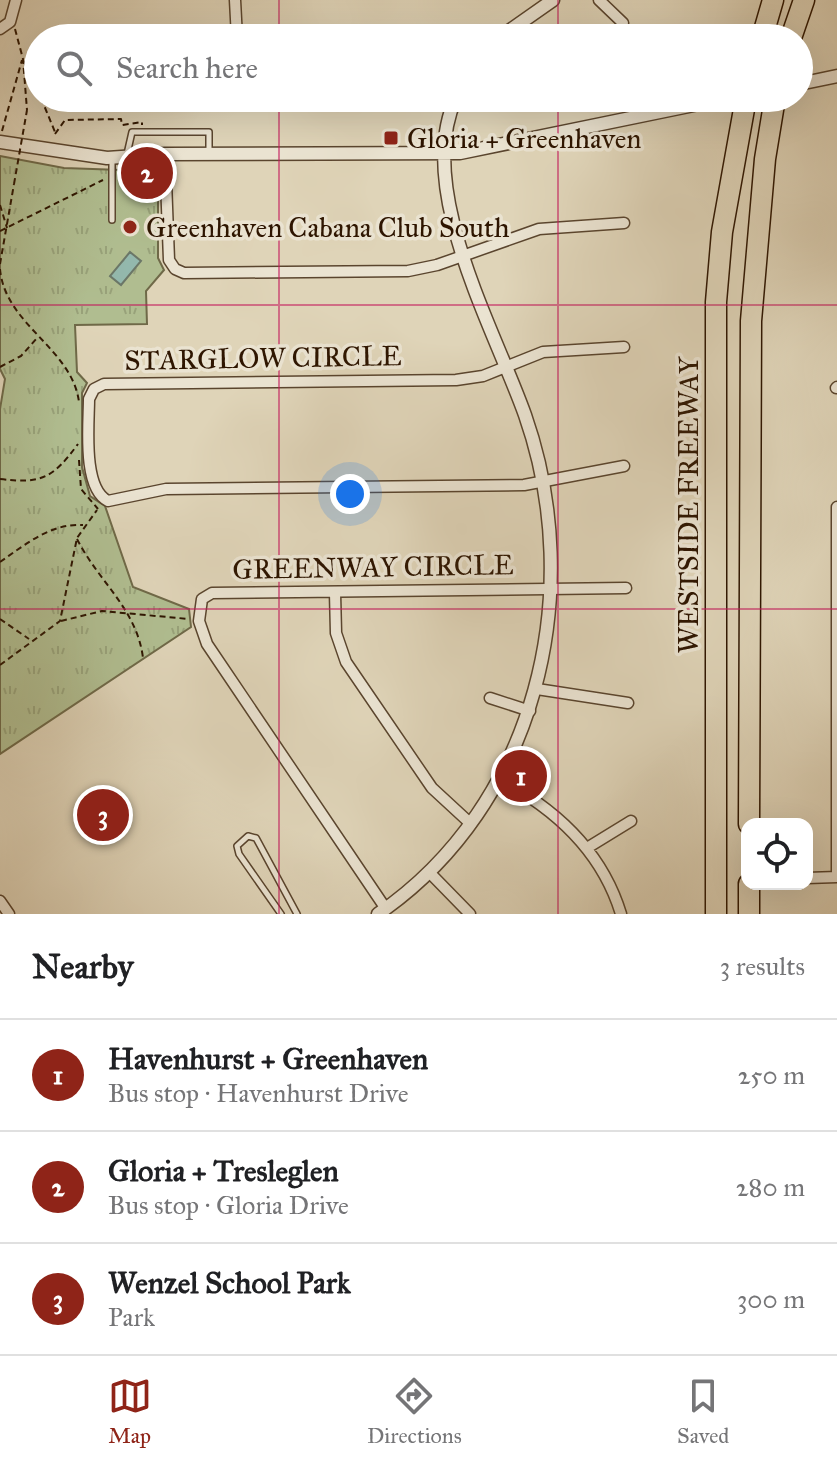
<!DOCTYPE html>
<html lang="en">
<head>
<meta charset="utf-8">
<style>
  :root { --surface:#fff; --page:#f2f2f2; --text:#202124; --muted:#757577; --line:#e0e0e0; --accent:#8f2418 }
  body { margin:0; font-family:"IM FELL Great Primer",serif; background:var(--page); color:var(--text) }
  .controls { position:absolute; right:24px; bottom:24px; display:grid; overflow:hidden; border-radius:16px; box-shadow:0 8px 32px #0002 }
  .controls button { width:72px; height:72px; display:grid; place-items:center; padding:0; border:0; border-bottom:2px solid var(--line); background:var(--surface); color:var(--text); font:40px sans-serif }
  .you { position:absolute; left:350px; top:494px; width:28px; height:28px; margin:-20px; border:6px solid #fff; border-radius:50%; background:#1a73e8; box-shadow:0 0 0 12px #1a73e833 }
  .badge { display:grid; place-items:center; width:52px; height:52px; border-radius:50%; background:var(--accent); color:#fff; font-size:26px; font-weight:700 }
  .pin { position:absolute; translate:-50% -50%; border:4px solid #fff; box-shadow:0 2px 8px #0006 }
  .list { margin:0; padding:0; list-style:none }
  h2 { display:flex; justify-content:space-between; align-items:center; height:104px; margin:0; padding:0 32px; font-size:34px }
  h2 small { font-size:26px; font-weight:400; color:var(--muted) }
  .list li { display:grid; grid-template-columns:52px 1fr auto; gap:24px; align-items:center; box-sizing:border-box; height:112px; padding:0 32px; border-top:2px solid var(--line) }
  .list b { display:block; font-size:30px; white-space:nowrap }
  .list p { margin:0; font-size:26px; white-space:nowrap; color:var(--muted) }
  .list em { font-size:26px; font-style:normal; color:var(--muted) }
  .icon { flex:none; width:44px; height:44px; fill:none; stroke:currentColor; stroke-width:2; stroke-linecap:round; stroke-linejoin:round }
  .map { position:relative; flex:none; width:837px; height:914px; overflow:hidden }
  .search { position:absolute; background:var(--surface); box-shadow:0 8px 32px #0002; left:24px; right:24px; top:24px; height:88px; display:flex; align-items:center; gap:20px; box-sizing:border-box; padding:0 28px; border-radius:44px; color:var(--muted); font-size:30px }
  .sheet { height:440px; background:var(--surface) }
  nav { display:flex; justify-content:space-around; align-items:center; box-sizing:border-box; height:112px; border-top:2px solid var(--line); background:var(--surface); font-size:22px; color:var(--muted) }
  nav a { display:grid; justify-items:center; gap:4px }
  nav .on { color:var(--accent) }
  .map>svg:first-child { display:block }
  .grass { fill:url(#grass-tufts); stroke:#6f6948; stroke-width:2 }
  .water { fill:url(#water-ripples); stroke:#6b7768; stroke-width:2 }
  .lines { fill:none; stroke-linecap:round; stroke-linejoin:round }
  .service-casing { stroke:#5a452e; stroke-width:8 }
  .minor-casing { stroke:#5a452e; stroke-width:13 }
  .tertiary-casing { stroke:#5a452e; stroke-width:15 }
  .motorway-casing { stroke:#2e1500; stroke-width:23 }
  .path { stroke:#2e1500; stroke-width:2; stroke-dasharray:6 4; stroke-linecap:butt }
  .service { stroke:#eae3d1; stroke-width:5 }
  .minor { stroke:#eae3d1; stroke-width:10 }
  .tertiary { stroke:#eae3d1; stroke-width:12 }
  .motorway { stroke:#dfd4b8; stroke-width:20 }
  .path-bridge { stroke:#2e1500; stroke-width:2; stroke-dasharray:6 4; stroke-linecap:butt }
  .grid { fill:none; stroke:#c2185b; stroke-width:2; stroke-opacity:0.55 }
  .poi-dot { fill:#8f2418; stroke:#eae3d1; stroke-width:3 }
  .labels { text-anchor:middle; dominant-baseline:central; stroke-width:7; stroke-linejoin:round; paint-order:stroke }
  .poi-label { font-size:28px; fill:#2e1500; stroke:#eae3d1; text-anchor:start }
  .street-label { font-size:28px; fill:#2e1500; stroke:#eae3d1 }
</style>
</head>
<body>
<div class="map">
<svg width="837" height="914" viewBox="0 0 837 914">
  <defs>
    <pattern id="grass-tufts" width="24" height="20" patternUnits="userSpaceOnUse" patternTransform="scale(2)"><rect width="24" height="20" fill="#b0bd90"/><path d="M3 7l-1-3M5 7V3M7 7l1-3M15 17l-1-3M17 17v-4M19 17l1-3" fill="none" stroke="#98a27a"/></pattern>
    <pattern id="water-ripples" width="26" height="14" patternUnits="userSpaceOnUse" patternTransform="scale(2)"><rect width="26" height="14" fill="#93b8ad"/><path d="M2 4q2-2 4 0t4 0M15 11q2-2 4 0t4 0" fill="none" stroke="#7f9d93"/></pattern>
  </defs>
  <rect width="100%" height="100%" fill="#dfd4b8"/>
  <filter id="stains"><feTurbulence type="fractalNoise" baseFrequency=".0025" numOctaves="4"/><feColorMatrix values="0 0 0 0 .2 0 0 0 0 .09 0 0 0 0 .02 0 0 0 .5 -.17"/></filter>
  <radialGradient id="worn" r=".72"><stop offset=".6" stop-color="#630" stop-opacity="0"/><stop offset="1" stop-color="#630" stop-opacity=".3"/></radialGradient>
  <!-- grass -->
  <path class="grass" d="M 0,156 L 64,168 L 150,171 L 158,177 L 158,258 L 164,270 L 146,291 L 147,324 L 75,325 L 77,372 L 87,383 L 82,393 L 82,467 L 90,496 L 105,506 L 133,587 L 189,609 L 191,627 L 0,754 L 0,409 L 5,379 L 0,369 Z"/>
  <!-- water -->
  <path class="water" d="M 130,252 L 141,261 L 121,285 L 110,276 Z"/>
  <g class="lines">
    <!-- service casing -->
    <g class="service-casing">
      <path id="service" d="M 127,154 L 132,132 L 209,132 L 209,154
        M 112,159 L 112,220
        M 281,914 L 239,854 L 237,846 L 248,836 L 256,838 L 297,914"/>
    </g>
    <!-- minor casing -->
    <g class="minor-casing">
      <path id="minor" d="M 235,0 L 237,38
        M 599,0 L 623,23
        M 0,29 L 10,22 L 16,0
        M 165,154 L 169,260 L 175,269 L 184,273 L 408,271 L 437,265 L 539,229 L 624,223
        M 836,388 L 837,387
        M 624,466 L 524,485 L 166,489 L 108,501 C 82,488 89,424 89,399 L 94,389 L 104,384 L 456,380 L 483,376 L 543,352 L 624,347
        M 335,593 L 336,633 L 346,662 L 432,788 L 471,824
        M 537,689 L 628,703
        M 490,698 L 530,711
        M 499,779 C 556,809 602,851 621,914
        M 587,848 L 631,821
        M 429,872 L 470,914
        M 807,878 L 837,877 L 837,507
        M 0,901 L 9,914
        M 386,909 L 207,644 L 199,621 L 202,599 L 212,593 L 626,588"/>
    </g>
    <!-- tertiary casing -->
    <g class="tertiary-casing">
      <path id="tertiary" d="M 499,38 L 553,0
        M 799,84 L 837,76
        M 0,142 L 107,158 L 165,154 L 460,153 L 728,98
        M 378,914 C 537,805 587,592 525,415 C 494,328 414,187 456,98"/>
    </g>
    <!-- motorway casing -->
    <g class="motorway-casing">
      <path id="motorway" d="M 762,38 L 773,0
        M 791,38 L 804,0
        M 749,824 L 751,321 L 765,159 L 775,98
        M 749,884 L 749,914
        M 716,914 L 716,302 L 722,232 L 746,98"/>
    </g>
    <!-- path -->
    <path class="path" d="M 15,29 L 23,59 L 27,110
      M 23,60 L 38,91
      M 41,98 L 55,132
      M 2,131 L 22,60
      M 55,134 L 65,120 L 121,119 L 122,125 L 142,122 L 142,125
      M 0,205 L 7,228
      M 0,231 L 103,180
      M 0,264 L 14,184
      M 0,269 C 5,325 72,348 79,402
      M 0,367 L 21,356 L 37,338
      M 79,460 L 81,489 L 98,509
      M 0,479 C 42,484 53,478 78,444
      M 77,539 C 98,581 137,609 143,658
      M 0,562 C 26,544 51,523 83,525
      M 0,619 L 29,639
      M 61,621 L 102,611 L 189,619
      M 0,665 L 60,621 L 77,538 L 97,510"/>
    <!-- service -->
    <use href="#service" class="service"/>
    <!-- minor -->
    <use href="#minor" class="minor"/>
    <!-- tertiary -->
    <use href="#tertiary" class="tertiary"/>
    <!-- motorway -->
    <use href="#motorway" class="motorway"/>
    <!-- path-bridge -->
    <path class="path-bridge" d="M 14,184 L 27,110"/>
  </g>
  <!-- grid -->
  <path class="grid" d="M 279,0 L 279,38M 558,0 L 558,38M 279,98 L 279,914M 558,98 L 558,914M 0,305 L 837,305M 0,609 L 837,609"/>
  <!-- markers -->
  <g class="poi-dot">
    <rect x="383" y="130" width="16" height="16" rx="4"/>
    <circle cx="130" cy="227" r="8"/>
  </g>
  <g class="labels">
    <!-- poi labels -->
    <g class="poi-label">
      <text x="407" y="138">Gloria + Greenhaven</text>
      <text x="146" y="227">Greenhaven Cabana Club South</text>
    </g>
    <!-- street labels -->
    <g class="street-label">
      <text transform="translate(263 358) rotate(-1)">STARGLOW CIRCLE</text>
      <text transform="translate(688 505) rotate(-90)">WESTSIDE FREEWAY</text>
      <text transform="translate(373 567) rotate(-1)">GREENWAY CIRCLE</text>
    </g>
  </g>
  <rect width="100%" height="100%" filter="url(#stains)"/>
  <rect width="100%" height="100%" fill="url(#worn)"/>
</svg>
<div class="controls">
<button><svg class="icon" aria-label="locate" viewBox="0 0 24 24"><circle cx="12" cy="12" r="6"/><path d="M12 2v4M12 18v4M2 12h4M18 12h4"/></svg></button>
</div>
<div class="you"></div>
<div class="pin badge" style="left:521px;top:776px">1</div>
<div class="pin badge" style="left:147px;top:173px">2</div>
<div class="pin badge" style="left:103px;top:815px">3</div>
<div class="search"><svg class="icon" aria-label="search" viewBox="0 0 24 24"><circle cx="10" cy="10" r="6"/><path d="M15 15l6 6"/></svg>Search here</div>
</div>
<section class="sheet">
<h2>Nearby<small>3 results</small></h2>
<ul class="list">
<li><span class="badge">1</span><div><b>Havenhurst + Greenhaven</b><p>Bus stop · Havenhurst Drive</p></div><em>250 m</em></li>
<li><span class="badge">2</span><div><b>Gloria + Tresleglen</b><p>Bus stop · Gloria Drive</p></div><em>280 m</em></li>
<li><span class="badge">3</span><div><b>Wenzel School Park</b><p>Park</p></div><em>300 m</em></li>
</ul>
</section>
<nav>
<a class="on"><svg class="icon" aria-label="map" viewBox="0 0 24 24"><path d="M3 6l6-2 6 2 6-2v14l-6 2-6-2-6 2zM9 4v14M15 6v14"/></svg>Map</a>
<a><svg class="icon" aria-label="directions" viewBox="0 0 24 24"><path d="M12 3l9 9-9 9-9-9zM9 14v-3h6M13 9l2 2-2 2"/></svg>Directions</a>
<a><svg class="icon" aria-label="saved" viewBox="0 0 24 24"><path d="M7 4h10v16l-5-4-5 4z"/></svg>Saved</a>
</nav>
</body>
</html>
